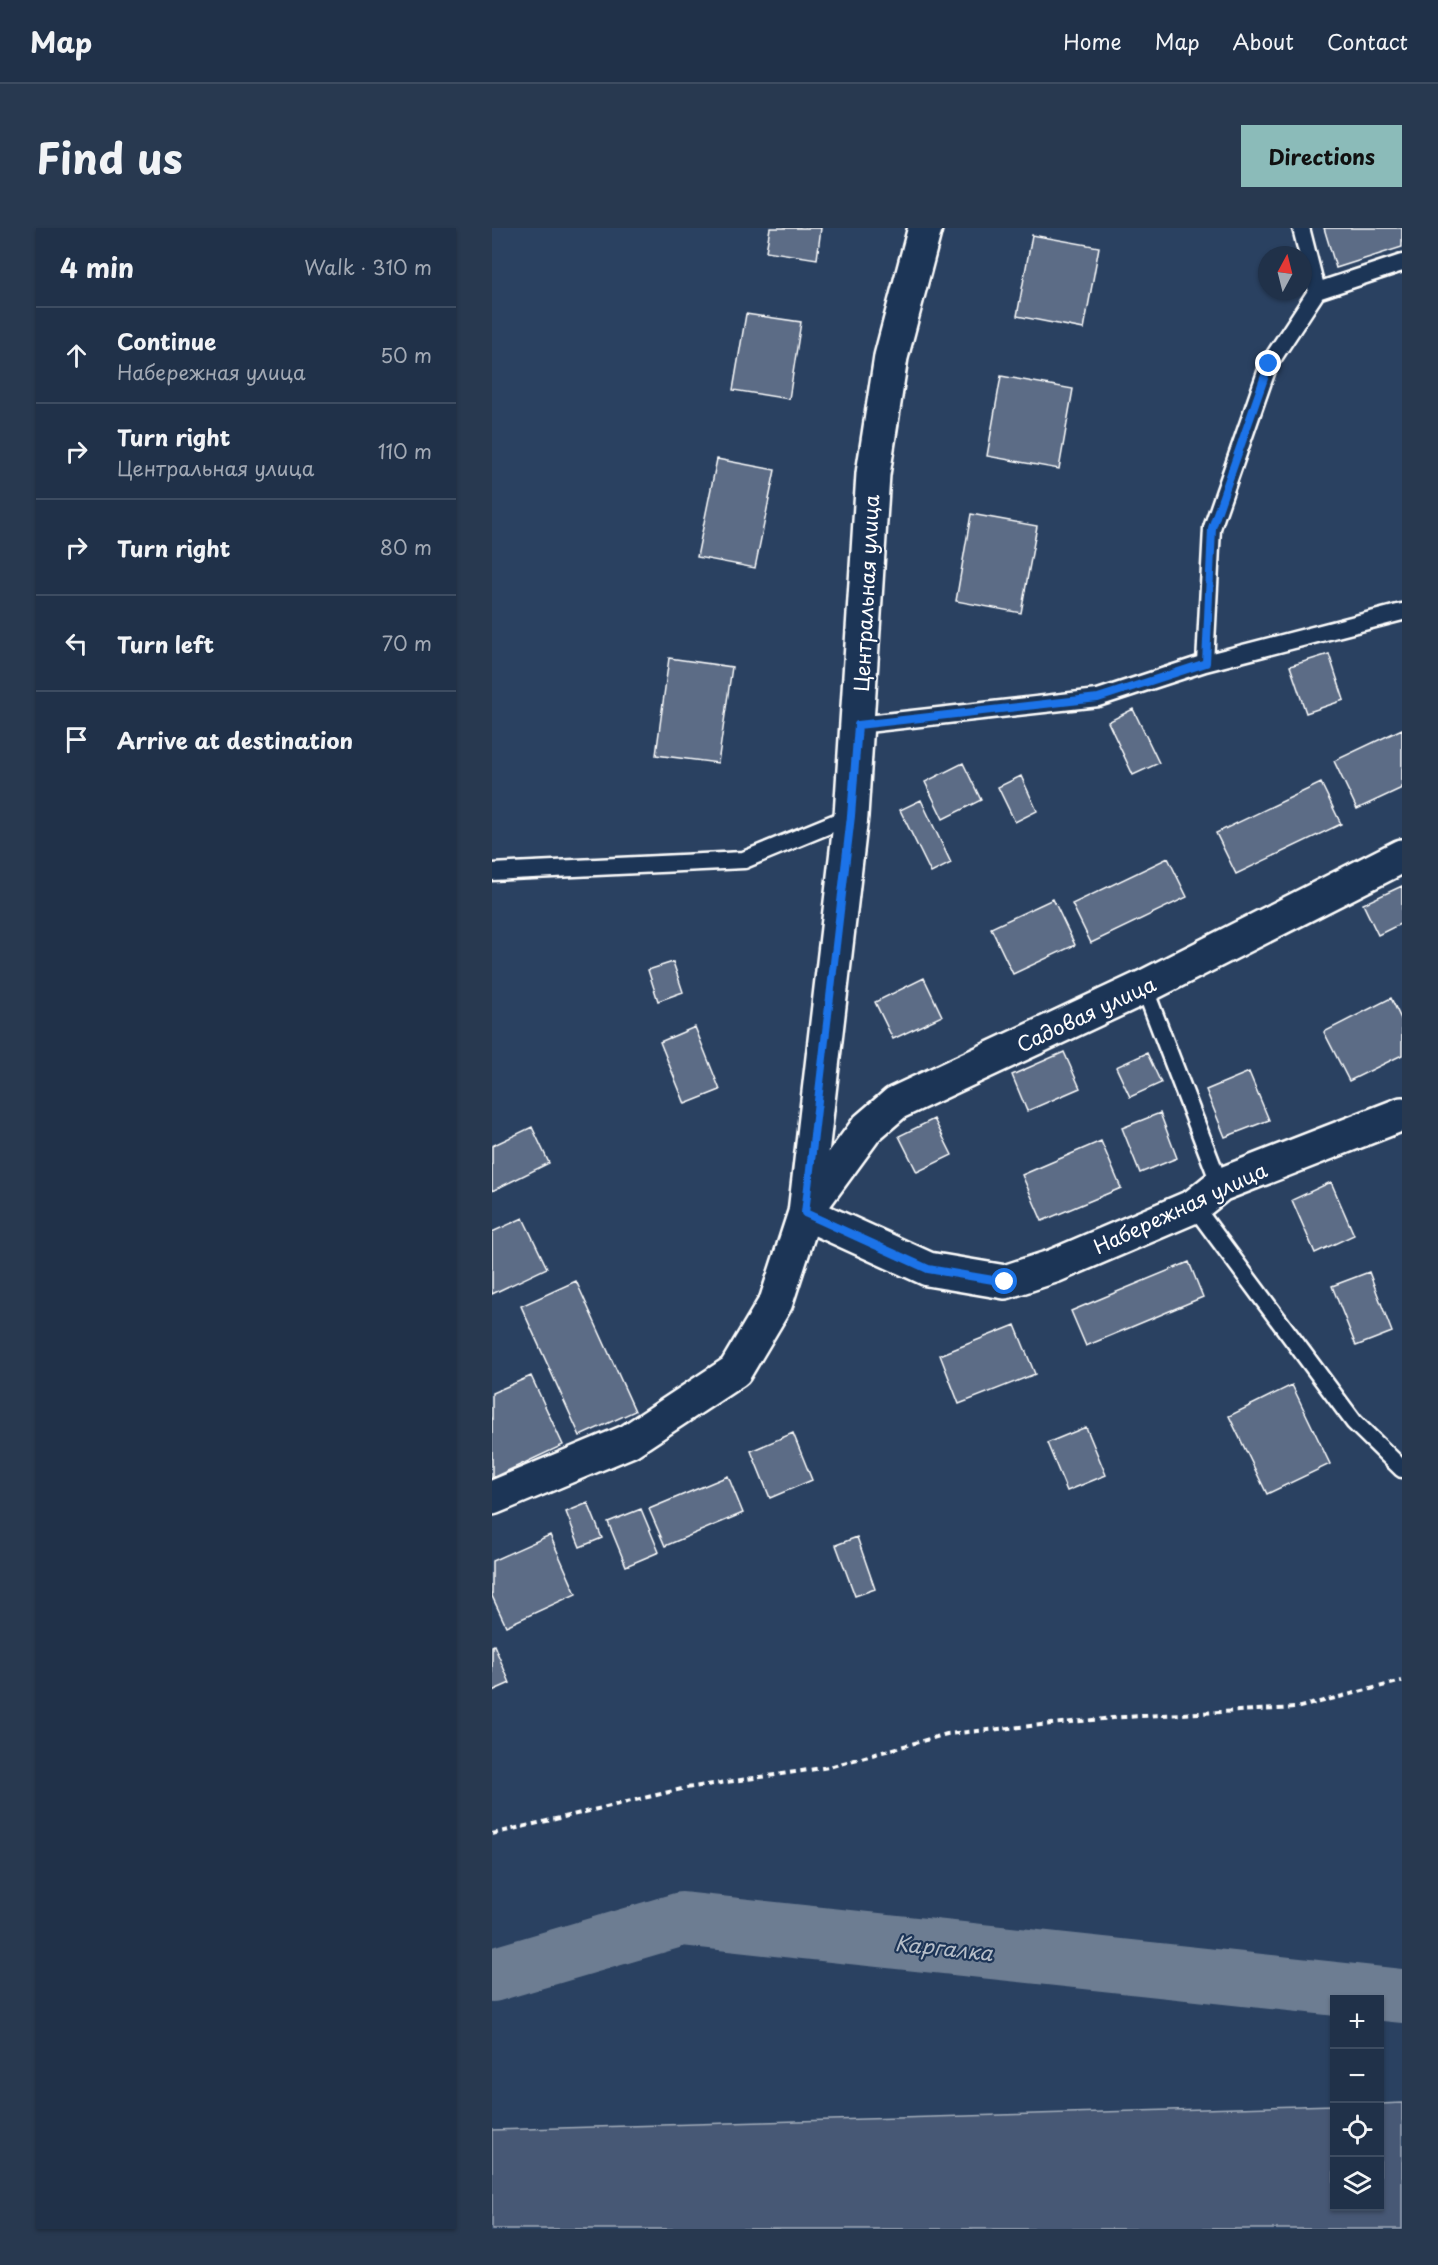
<!DOCTYPE html>
<html lang="en">
<head>
<meta charset="utf-8">
<style>
  :root { --surface:#203149; --page:#283950; --text:#f1f3f6; --muted:#a2a9b4; --line:#3d4c61; --accent:#8bbbb9 }
  body { margin:0; font-family:"Playpen Sans",sans-serif; background:var(--page); color:var(--text) }
  .controls { position:absolute; right:18px; bottom:18px; display:grid; overflow:hidden; border-radius:0px; box-shadow:0 2px 4px #0004 }
  .controls button { width:54px; height:54px; display:grid; place-items:center; padding:0; border:0; border-bottom:2px solid var(--line); background:var(--surface); color:var(--text); font:30px sans-serif }
  .compass { position:absolute; left:766px; top:18px; width:54px; height:54px; border-radius:50%; background:var(--surface); box-shadow:0 2px 4px #0004; rotate:7deg }
  .stop { position:absolute; width:18px; height:18px; margin:-14px; border:4px solid #1a73e8; border-radius:50%; background:#fff }
  .stop.end { background:#1a73e8; border-color:#fff; box-shadow:0 2px 6px #0008 }
  .list { margin:0; padding:0; list-style:none }
  h2 { display:flex; justify-content:space-between; align-items:center; height:78px; margin:0; padding:0 24px; font-size:26px }
  h2 small { font-size:20px; font-weight:400; color:var(--muted) }
  .list li { display:grid; grid-template-columns:39px 1fr auto; gap:18px; align-items:center; box-sizing:border-box; height:96px; padding:0 24px; border-top:2px solid var(--line) }
  .list b { display:block; font-size:22px; white-space:nowrap }
  .list p { margin:0; font-size:20px; white-space:nowrap; color:var(--muted) }
  .list em { font-size:20px; font-style:normal; color:var(--muted) }
  .icon { flex:none; width:33px; height:33px; fill:none; stroke:currentColor; stroke-width:2; stroke-linecap:round; stroke-linejoin:round }
  .map { position:relative; flex:none; width:910px; height:2001px; overflow:hidden; border-radius:0px }
  header { display:flex; align-items:center; gap:36px; box-sizing:border-box; height:84px; padding:0 30px; background:var(--surface); border-bottom:2px solid var(--line) }
  header strong { font-size:28px }
  nav { display:flex; gap:33px; margin-inline-start:auto; font-size:21px }
  .intro { display:flex; align-items:center; justify-content:space-between; box-sizing:border-box; height:144px; padding:0 36px }
  h1 { margin:0; font-size:42px }
  .button { padding:15px 27px; border-radius:0px; background:var(--accent); color:#111; font-size:21px; font-weight:700 }
  main { display:flex; gap:36px; padding:0 36px }
  aside { flex:1; background:var(--surface); border-radius:0px; box-shadow:0 2px 4px #0004 }
  .map>svg:first-child { display:block }
  .green { fill:#465975; stroke:#a2acba; stroke-width:1.5 }
  .lines { fill:none; stroke-linecap:round; stroke-linejoin:round }
  .river { stroke:#6d7d92; stroke-width:54 }
  .building { fill:#5b6c86; stroke:#fff; stroke-width:1.5 }
  .lane-casing { stroke:#fff; stroke-width:21 }
  .street-casing { stroke:#fff; stroke-width:38 }
  .path { stroke:#fff; stroke-width:4; stroke-dasharray:6 4.5; stroke-linecap:butt }
  .lane { stroke:#1d3557; stroke-width:16 }
  .street { stroke:#1d3557; stroke-width:33 }
  .route { stroke:#1a73e8; stroke-width:8 }
  .labels { text-anchor:middle; dominant-baseline:central; stroke-width:4.5; stroke-linejoin:round; paint-order:stroke }
  .street-label { font-size:20px; fill:#fff; stroke:#1d3557 }
  .water-label { font-size:21px; font-style:italic; fill:#b6bec8; stroke:#1d3557 }
</style>
</head>
<body>
<header>
<strong>Map</strong>
<nav><a>Home</a><a>Map</a><a>About</a><a>Contact</a></nav>
</header>
<div class="intro"><h1>Find us</h1><a class="button">Directions</a></div>
<main>
<aside>
<h2>4 min<small>Walk · 310 m</small></h2>
<ul class="list">
<li><svg class="icon" aria-label="ahead" viewBox="0 0 24 24"><path d="M12 20V5M6 11l6-6 6 6"/></svg><div><b>Continue</b><p>Набережная улица</p></div><em>50 m</em></li>
<li><svg class="icon" aria-label="right" viewBox="0 0 24 24"><path d="M7 20v-9h11M14 6l5 5-5 5"/></svg><div><b>Turn right</b><p>Центральная улица</p></div><em>110 m</em></li>
<li><svg class="icon" aria-label="right" viewBox="0 0 24 24"><path d="M7 20v-9h11M14 6l5 5-5 5"/></svg><div><b>Turn right</b></div><em>80 m</em></li>
<li><svg class="icon" aria-label="left" viewBox="0 0 24 24"><path d="M17 20v-9H6M10 6l-5 5 5 5"/></svg><div><b>Turn left</b></div><em>70 m</em></li>
<li><svg class="icon" aria-label="arrive" viewBox="0 0 24 24"><path d="M6 21V4h12l-3 4 3 4H6"/></svg><div><b>Arrive at destination</b></div></li>
</ul>
</aside>
<div class="map">
<svg width="910" height="2001" viewBox="0 0 910 2001">
  <rect width="100%" height="100%" fill="#2a4161"/>
  <filter id="ink" filterUnits="userSpaceOnUse"><feTurbulence type="fractalNoise" baseFrequency=".0167" numOctaves="2"/><feDisplacementMap in="SourceGraphic" scale="12" xChannelSelector="R" yChannelSelector="G"/><feConvolveMatrix kernelMatrix="1 2 1 2 8 2 1 2 1" color-interpolation-filters="sRGB"/></filter>
  <g filter="url(#ink)">
    <!-- green -->
    <path class="green" d="M 910,1875 L 910,2001 L 0,2001 L 0,1902 L 842,1877 L 842,1978 L 888,1978 L 888,1876 Z"/>
    <g class="lines">
      <!-- river -->
      <path class="river" d="M 0,1747 L 190,1691 L 910,1768"/>
    </g>
    <!-- building -->
    <path class="building" d="M 278,0 L 329,0 L 325,31 L 274,23 Z
      M 832,0 L 910,0 L 910,19 L 844,40 Z
      M 540,7 L 607,19 L 592,101 L 525,88 Z
      M 254,86 L 309,94 L 297,171 L 241,162 Z
      M 509,148 L 581,161 L 567,241 L 495,228 Z
      M 225,231 L 283,242 L 263,340 L 205,329 Z
      M 479,286 L 545,298 L 529,385 L 464,373 Z
      M 837,426 L 852,472 L 814,485 L 798,438 Z
      M 177,430 L 240,439 L 226,535 L 164,527 Z
      M 641,481 L 667,535 L 641,547 L 616,494 Z
      M 910,501 L 910,560 L 865,581 L 842,533 Z
      M 471,535 L 489,572 L 451,591 L 433,554 Z
      M 529,548 L 545,583 L 523,594 L 506,559 Z
      M 829,555 L 849,596 L 744,646 L 724,605 Z
      M 429,572 L 459,635 L 439,645 L 408,582 Z
      M 676,630 L 695,669 L 599,715 L 580,676 Z
      M 910,658 L 910,695 L 886,707 L 871,676 Z
      M 561,671 L 583,717 L 521,746 L 499,700 Z
      M 181,734 L 191,764 L 166,773 L 156,742 Z
      M 432,750 L 450,788 L 401,811 L 383,774 Z
      M 899,770 L 910,793 L 910,827 L 857,853 L 832,804 Z
      M 203,799 L 228,862 L 193,876 L 168,814 Z
      M 572,824 L 588,860 L 535,883 L 520,847 Z
      M 655,825 L 669,855 L 638,869 L 624,839 Z
      M 757,844 L 777,892 L 733,909 L 714,862 Z
      M 668,885 L 685,930 L 648,945 L 630,900 Z
      M 442,891 L 460,927 L 425,944 L 407,908 Z
      M 40,899 L 57,935 L 0,963 L 0,918 Z
      M 609,913 L 629,960 L 550,993 L 530,947 Z
      M 839,954 L 862,1007 L 823,1025 L 800,972 Z
      M 31,990 L 55,1040 L 0,1066 L 0,1004 Z
      M 697,1034 L 711,1069 L 594,1118 L 579,1083 Z
      M 877,1044 L 900,1104 L 864,1118 L 840,1058 Z
      M 84,1053 L 143,1183 L 88,1208 L 29,1078 Z
      M 523,1097 L 543,1146 L 467,1176 L 448,1127 Z
      M 39,1148 L 71,1217 L 0,1250 L 0,1165 Z
      M 800,1157 L 838,1236 L 775,1266 L 737,1188 Z
      M 594,1199 L 614,1247 L 575,1263 L 555,1215 Z
      M 301,1205 L 320,1252 L 278,1270 L 259,1223 Z
      M 236,1248 L 251,1285 L 173,1318 L 157,1281 Z
      M 96,1275 L 110,1310 L 88,1319 L 74,1284 Z
      M 149,1281 L 167,1324 L 134,1338 L 116,1294 Z
      M 58,1307 L 84,1366 L 14,1398 L 0,1368 L 0,1333 Z
      M 365,1309 L 383,1361 L 363,1368 L 344,1317 Z
      M 2,1417 L 18,1455 L 0,1463 L 0,1418 Z"/>
    <g class="lines">
      <!-- lane casing -->
      <g class="lane-casing">
        <path id="lane" d="M 809,0 L 825,63 L 910,35
          M 713,435 L 720,300 L 777,136 L 825,63
          M 366,497 L 606,470 L 713,435 L 910,384
          M 0,644 L 252,632 L 359,588
          M 652,759 L 728,957
          M 702,978 L 862,1194 L 910,1241"/>
      </g>
      <!-- street casing -->
      <g class="street-casing">
        <path id="street" d="M 315,982 L 375,900 L 404,875 L 652,759 L 910,628
          M 313,985 L 359,588 L 381,246 L 399,129 L 433,0
          M 0,1270 L 137,1213 L 243,1143 L 284,1074 L 313,985 L 436,1041 L 513,1054 L 562,1038 L 702,978 L 728,957 L 910,886"/>
      </g>
      <!-- path -->
      <path class="path" d="M 0,1606 L 194,1560 L 337,1539 L 455,1506 L 632,1489 L 804,1480 L 910,1453"/>
      <!-- lane -->
      <use href="#lane" class="lane"/>
      <!-- street -->
      <use href="#street" class="street"/>
    </g>
  </g>
  <g class="lines" filter="url(#ink)">
    <!-- route -->
    <path class="route" d="M 513,1054 L 436,1041 L 313,985 L 359,588 L 366,497 L 606,470 L 714,435 L 720,300 L 777,136"/>
  </g>
  <g class="labels">
    <!-- street labels -->
    <g class="street-label">
      <text transform="translate(374 365) rotate(-87)">Центральная улица</text>
      <text transform="translate(594 786) rotate(-25)">Садовая улица</text>
      <text transform="translate(688 980) rotate(-25)">Набережная улица</text>
    </g>
    <!-- water labels -->
    <g class="water-label">
      <text transform="translate(452 1719) rotate(6)">Каргалка</text>
    </g>
  </g>
</svg>
<div class="controls">
<button>+</button>
<button>−</button>
<button><svg class="icon" aria-label="locate" viewBox="0 0 24 24"><circle cx="12" cy="12" r="6"/><path d="M12 2v4M12 18v4M2 12h4M18 12h4"/></svg></button>
<button><svg class="icon" aria-label="layers" viewBox="0 0 24 24"><path d="M12 4l9 5-9 5-9-5zM3 14l9 5 9-5"/></svg></button>
</div>
<svg class="compass" viewBox="-18 -18 36 36"><path d="M0-13l5 13h-10z" fill="#e53935"/><path d="M0 13l5-13h-10z" fill="#a2a9b4"/></svg>
<div class="stop" style="left:513px;top:1054px"></div>
<div class="stop end" style="left:777px;top:136px"></div>
</div>
</main>
</body>
</html>
